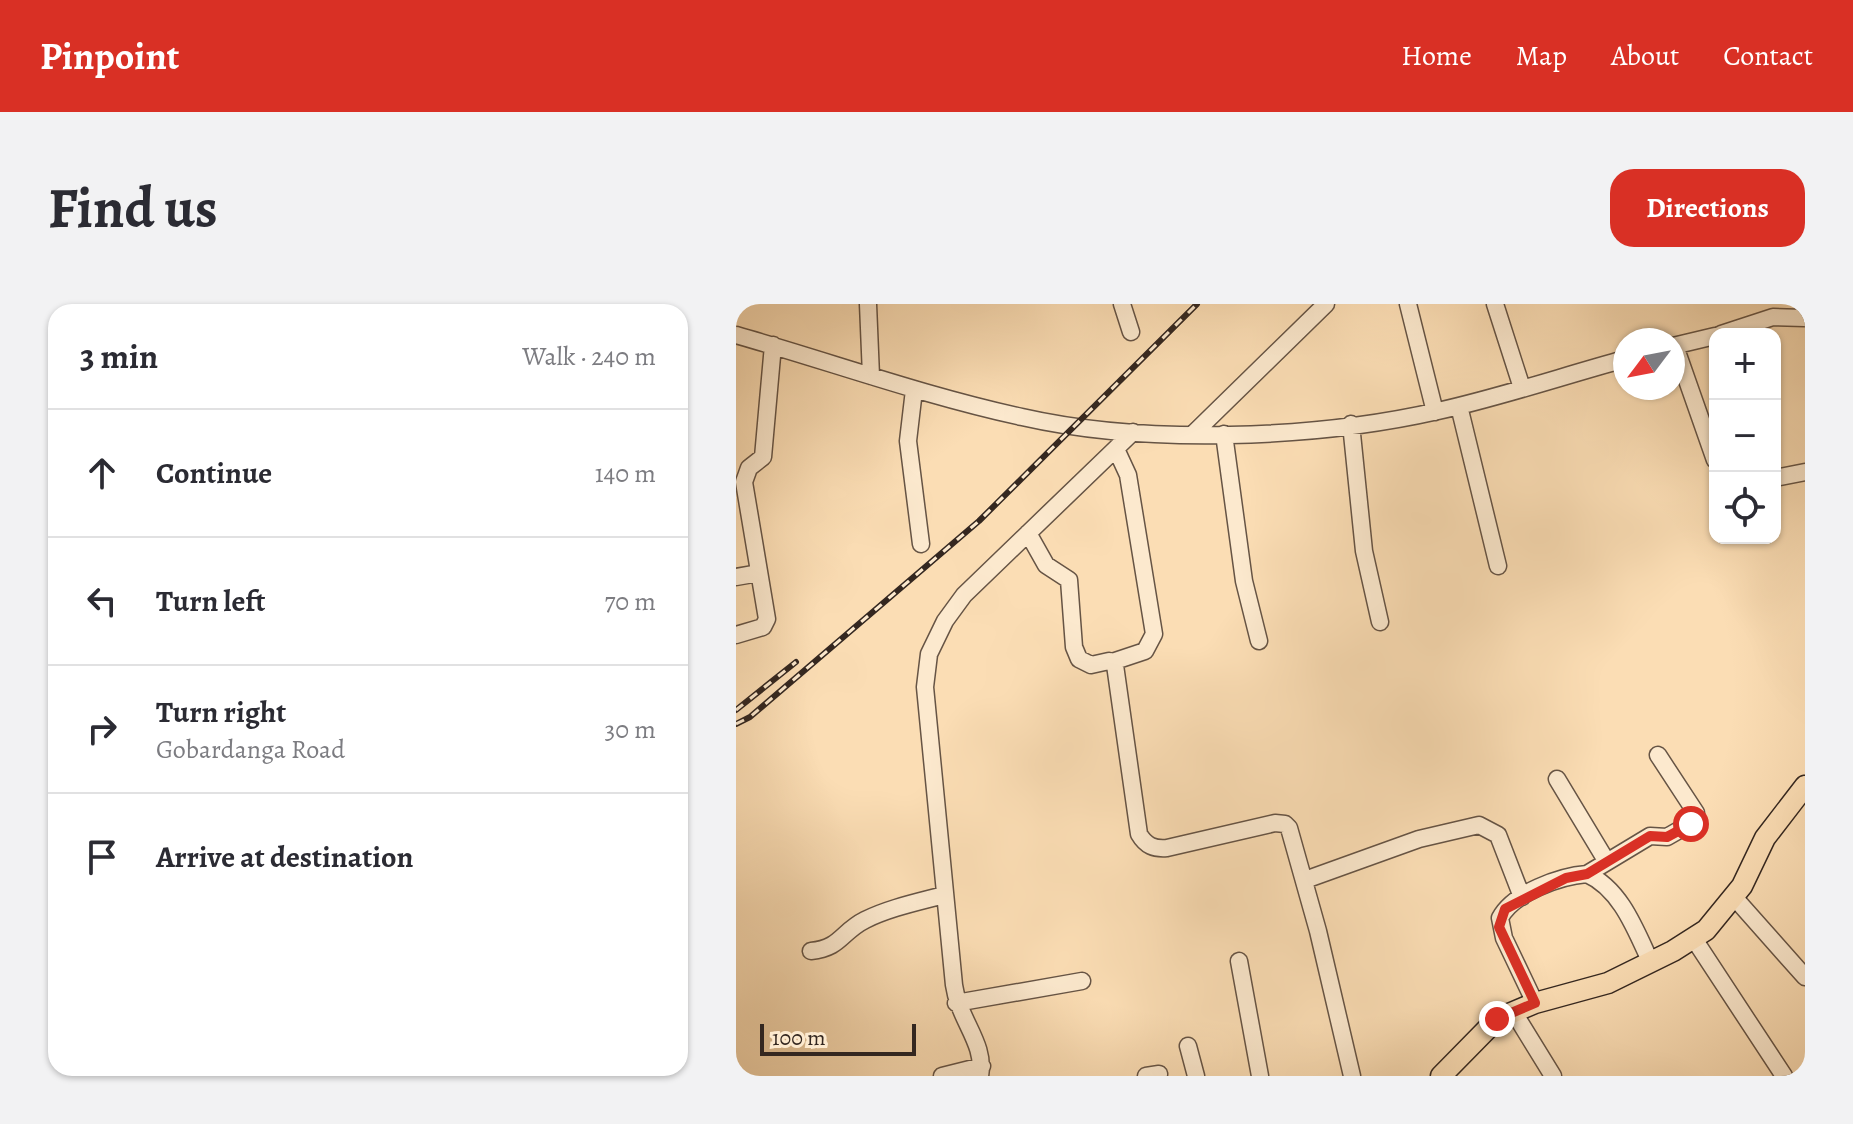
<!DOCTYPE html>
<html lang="en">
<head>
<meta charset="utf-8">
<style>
  :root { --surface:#fff; --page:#f2f2f3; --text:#2b2b33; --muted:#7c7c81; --line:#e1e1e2; --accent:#d93025 }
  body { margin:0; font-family:Alegreya,serif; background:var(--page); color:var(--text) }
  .controls { position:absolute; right:24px; top:24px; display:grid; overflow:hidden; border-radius:16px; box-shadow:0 2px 6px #0004 }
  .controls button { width:72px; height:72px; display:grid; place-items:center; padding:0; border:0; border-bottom:2px solid var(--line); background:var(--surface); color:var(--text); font:40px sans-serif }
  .compass { position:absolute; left:877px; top:24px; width:72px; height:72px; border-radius:50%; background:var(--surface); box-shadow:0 2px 6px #0004; rotate:238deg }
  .scale { position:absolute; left:24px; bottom:20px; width:156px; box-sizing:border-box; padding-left:8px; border:4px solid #342720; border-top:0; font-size:22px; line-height:28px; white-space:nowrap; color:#342720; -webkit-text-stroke:6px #fce9ce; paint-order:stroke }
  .stop { position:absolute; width:24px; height:24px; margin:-18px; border:6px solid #d93025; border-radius:50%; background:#fff }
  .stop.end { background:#d93025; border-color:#fff; box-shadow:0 2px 8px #0008 }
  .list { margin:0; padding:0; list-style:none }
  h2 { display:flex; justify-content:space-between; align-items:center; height:104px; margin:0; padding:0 32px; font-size:34px }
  h2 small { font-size:26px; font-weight:400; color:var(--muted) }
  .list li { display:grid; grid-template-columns:52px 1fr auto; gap:24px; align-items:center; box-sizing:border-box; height:128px; padding:0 32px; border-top:2px solid var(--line) }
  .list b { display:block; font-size:30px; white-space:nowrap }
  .list p { margin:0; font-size:26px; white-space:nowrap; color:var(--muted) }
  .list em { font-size:26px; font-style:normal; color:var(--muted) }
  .icon { flex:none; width:44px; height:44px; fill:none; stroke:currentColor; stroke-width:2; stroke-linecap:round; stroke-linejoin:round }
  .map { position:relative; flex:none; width:1069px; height:772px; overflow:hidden; border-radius:24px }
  header { display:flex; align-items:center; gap:48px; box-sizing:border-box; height:112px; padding:0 40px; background:var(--accent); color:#fff }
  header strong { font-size:38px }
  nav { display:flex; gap:44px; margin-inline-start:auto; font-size:28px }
  .intro { display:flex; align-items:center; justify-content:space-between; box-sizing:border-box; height:192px; padding:0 48px }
  h1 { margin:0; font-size:56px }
  .button { padding:20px 36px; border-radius:24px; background:var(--accent); color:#fff; font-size:28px; font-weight:700 }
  main { display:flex; gap:48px; padding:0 48px }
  aside { flex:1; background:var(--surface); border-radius:24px; box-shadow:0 2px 6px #0004 }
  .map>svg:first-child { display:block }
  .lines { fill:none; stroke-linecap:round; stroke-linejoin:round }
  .minor-casing { stroke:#665445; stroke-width:19 }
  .major-casing { stroke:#342720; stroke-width:23 }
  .minor { stroke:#fce9ce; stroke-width:16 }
  .major { stroke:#fbddb4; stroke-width:20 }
  .rail-casing { stroke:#342720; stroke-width:6 }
  .rail { stroke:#fce9ce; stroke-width:3; stroke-dasharray:9; stroke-linecap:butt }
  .route { stroke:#d93025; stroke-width:10 }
</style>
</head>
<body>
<header>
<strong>Pinpoint</strong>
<nav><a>Home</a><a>Map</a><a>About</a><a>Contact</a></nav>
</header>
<div class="intro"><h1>Find us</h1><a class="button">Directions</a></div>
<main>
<aside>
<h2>3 min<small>Walk · 240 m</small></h2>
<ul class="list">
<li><svg class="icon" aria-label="ahead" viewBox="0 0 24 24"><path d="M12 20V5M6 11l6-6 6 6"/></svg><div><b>Continue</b></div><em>140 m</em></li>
<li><svg class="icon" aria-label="left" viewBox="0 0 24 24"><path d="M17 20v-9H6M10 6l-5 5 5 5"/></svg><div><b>Turn left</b></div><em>70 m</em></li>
<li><svg class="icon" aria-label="right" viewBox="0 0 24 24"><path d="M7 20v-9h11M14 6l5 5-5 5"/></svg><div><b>Turn right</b><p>Gobardanga Road</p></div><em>30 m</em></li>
<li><svg class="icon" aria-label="arrive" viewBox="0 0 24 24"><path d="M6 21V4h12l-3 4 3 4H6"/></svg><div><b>Arrive at destination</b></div></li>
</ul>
</aside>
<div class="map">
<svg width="1069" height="772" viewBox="0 0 1069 772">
  <rect width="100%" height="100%" fill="#fbddb4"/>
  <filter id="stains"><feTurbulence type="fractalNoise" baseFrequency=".0025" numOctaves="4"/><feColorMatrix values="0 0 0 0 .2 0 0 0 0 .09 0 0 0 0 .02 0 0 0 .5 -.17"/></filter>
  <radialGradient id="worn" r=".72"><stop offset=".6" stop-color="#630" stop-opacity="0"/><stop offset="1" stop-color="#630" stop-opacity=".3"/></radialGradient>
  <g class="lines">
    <!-- minor casing -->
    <g class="minor-casing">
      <path id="minor" d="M 132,0 L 135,72
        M 386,0 L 395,28
        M 672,0 L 699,108
        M 759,0 L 786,84
        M 985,30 L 1037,13 L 1069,14
        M 0,31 C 95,58 189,92 286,113 C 409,141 578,135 702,107 C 765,93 827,72 889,55
        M 937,42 L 979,32
        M 939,42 L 979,156
        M 178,86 L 172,137 L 185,240
        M 723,102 L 762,262
        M 615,120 L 628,247 L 644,318
        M 457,130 L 590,0
        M 488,130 L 508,277 L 523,337
        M 1039,174 L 1069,168
        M 292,229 L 310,261 L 333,276 L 338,343 L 343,355 L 355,361 L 373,357 L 379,361 L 403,530 C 410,542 418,545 431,544 L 539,519 L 549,520 L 553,524 L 582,627 L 616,772
        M 0,273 L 23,269
        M 0,331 L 27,323 L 31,315 L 8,178 L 13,164 L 27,153 L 37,41
        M 376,358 L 409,347 L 418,330 L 392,171 L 380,145
        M 821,475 L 871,558
        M 851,570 L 914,532 L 931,533 L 959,517 L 960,509 L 922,451
        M 569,576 L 683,535 L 743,521 L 762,531 L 786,593
        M 998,593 L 1069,673
        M 958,635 L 1048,772
        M 75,647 C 105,644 105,628 129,616 C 153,604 182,598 208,591
        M 503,657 L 524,772
        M 220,699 L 346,677
        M 799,699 L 768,634 L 764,614 C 777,589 824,572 851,570 C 885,585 900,627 915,659
        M 777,707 L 817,772
        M 452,742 L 460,772
        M 206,772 L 246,762
        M 244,772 C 250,739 223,717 218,681 L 189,383 L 193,350 L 209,317 L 228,291 L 397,128
        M 410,772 L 423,770"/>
    </g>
    <!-- major casing -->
    <g class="major-casing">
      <path id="major" d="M 705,772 L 761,715 L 799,699 L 872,679 L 937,647 L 970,626 L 1006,582 L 1029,534 L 1069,482"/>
    </g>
    <!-- minor -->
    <use href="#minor" class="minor"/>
    <!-- major -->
    <use href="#major" class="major"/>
    <!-- rail casing -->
    <g class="rail-casing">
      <path id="rail" d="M 0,406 L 60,358
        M 0,420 L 14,413 L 243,217 L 461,0"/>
    </g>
    <!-- rail -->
    <use href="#rail" class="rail"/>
  </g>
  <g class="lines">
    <!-- route -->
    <path class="route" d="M 761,715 L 799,699 L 763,623 L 769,605 L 830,574 L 851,570 L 914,532 L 931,533 L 955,520"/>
  </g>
  <rect width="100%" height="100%" filter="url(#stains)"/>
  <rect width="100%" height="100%" fill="url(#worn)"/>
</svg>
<div class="controls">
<button>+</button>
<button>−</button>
<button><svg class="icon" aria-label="locate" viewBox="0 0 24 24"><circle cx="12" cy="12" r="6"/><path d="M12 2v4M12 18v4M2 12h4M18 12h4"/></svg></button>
</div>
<svg class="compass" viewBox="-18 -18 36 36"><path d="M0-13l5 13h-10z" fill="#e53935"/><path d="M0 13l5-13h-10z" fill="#7c7c81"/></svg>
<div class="scale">100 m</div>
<div class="stop" style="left:955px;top:520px"></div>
<div class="stop end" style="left:761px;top:715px"></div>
</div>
</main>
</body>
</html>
